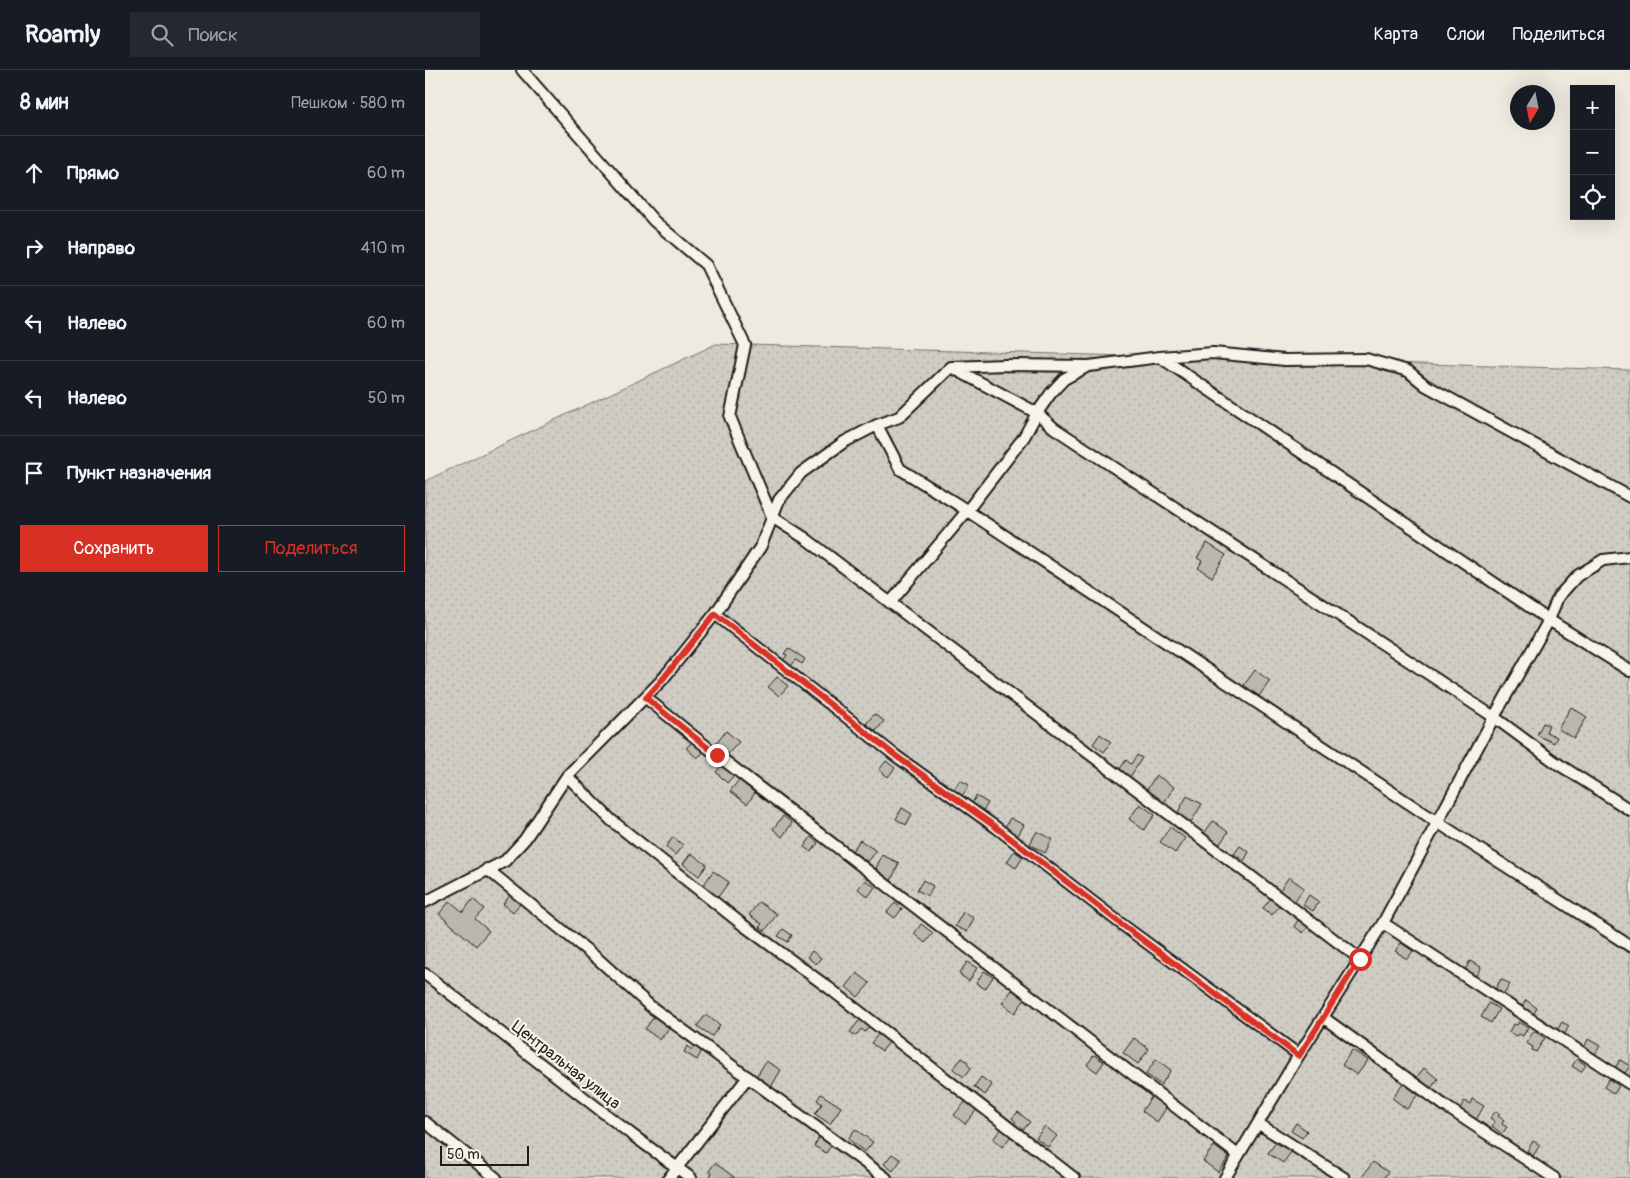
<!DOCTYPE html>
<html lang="ru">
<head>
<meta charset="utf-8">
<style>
  :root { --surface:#171b24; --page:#242831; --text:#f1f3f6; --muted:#9ea1a6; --line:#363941; --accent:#d93025 }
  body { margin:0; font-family:Pangolin,sans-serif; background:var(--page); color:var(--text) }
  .controls { position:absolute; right:15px; top:15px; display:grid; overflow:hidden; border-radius:0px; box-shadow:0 5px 20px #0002 }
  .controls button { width:45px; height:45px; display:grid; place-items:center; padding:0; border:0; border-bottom:1px solid var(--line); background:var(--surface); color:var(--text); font:25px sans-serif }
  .compass { position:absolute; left:1085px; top:15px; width:45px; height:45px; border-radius:50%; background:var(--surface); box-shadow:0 5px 20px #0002; rotate:190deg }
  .scale { position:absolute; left:15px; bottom:12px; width:89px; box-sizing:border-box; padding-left:5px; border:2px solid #1c1c1c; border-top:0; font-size:14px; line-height:18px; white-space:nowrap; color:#1c1c1c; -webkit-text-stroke:4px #f7f3e8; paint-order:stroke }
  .stop { position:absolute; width:15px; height:15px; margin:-11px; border:4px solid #d93025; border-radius:50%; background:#fff }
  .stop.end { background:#d93025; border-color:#fff; box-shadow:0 1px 5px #0008 }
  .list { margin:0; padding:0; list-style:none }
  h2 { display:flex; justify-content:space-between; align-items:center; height:65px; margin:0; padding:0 20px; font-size:21px }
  h2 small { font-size:16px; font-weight:400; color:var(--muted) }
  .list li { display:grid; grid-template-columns:32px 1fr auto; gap:15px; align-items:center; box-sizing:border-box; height:75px; padding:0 20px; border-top:1px solid var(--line) }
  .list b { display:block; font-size:19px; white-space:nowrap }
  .list em { font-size:16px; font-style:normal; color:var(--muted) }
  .actions { display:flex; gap:10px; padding:15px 20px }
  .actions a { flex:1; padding:11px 0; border:1px solid var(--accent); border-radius:0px; text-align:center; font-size:18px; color:var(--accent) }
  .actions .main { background:var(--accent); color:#fff }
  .icon { flex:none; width:28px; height:28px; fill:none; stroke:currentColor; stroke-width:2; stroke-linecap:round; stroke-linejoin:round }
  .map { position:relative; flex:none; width:1205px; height:1108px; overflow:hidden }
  header { display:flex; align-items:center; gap:30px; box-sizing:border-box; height:70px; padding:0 25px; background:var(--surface); border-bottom:1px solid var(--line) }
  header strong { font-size:24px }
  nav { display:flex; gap:28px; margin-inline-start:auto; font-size:18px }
  .search { width:350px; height:45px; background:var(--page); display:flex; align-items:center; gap:12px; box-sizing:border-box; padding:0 18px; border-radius:0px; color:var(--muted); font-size:19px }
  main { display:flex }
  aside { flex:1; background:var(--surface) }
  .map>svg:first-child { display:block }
  .garden { fill:url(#garden-dots); stroke:#767470 }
  .building { fill:#bab7af; stroke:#1c1c1c }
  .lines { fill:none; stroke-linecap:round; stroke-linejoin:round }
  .minor-casing { stroke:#1c1c1c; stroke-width:14 }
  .minor { stroke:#f7f3e8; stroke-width:10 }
  .route { stroke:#d93025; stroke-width:6 }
  .labels { text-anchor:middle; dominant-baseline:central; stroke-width:4.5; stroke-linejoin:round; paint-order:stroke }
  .street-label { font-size:16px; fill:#1c1c1c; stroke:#f7f3e8 }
</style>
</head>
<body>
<header>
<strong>Roamly</strong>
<div class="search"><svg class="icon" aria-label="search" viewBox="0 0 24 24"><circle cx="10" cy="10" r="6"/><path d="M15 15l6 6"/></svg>Поиск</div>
<nav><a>Карта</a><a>Слои</a><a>Поделиться</a></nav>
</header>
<main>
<aside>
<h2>8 мин<small>Пешком · 580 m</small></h2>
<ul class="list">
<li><svg class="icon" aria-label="ahead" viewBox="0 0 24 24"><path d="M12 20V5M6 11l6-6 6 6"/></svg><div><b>Прямо</b></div><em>60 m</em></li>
<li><svg class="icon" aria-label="right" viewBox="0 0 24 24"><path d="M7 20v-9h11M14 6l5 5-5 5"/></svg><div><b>Направо</b></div><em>410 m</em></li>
<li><svg class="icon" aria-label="left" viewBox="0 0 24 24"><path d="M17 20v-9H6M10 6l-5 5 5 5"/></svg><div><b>Налево</b></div><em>60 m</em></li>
<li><svg class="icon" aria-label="left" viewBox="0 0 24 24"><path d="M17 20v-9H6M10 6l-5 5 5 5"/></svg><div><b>Налево</b></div><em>50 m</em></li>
<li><svg class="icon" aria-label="arrive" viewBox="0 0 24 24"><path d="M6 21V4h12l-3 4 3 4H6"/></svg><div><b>Пункт назначения</b></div></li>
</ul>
<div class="actions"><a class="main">Сохранить</a><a>Поделиться</a></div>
</aside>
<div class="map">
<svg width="1205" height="1108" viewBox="0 0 1205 1108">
  <defs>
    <pattern id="garden-dots" width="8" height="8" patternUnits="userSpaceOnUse" patternTransform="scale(1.25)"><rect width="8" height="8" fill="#cfccc3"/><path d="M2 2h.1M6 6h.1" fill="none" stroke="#b1afa7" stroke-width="1.8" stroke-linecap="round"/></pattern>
  </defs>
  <rect width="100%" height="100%" fill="#eeeae0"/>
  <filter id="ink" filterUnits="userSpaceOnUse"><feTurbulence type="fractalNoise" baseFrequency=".02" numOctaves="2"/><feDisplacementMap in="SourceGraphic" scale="10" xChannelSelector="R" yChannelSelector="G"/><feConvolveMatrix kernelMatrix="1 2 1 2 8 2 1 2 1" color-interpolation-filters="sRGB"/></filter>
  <g filter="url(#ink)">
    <!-- garden -->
    <path class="garden" d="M 291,274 L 735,287 L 788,283 L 860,290 L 1205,300 L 1205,1108 L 0,1108 L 0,411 Z"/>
    <!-- building -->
    <path class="building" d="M 782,473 L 801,485 L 787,507 L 773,498 L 777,491 L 772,488 Z
      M 363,578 L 380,589 L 377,594 L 371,590 L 366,596 L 358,591 L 362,585 L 359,584 Z
      M 830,600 L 845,611 L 834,626 L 819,615 Z
      M 352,607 L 363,616 L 354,626 L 343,617 Z
      M 1146,637 L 1162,647 L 1149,668 L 1133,659 Z
      M 449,644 L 459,651 L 451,661 L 441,654 Z
      M 1118,653 L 1124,655 L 1121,662 L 1132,667 L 1129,673 L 1112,665 Z
      M 301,661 L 314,672 L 303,684 L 291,674 Z
      M 675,664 L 686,672 L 679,682 L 668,674 Z
      M 269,670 L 280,681 L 272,688 L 261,678 Z
      M 712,685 L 717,688 L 705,707 L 694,700 L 701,690 L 706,694 Z
      M 461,691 L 470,698 L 463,707 L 454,700 Z
      M 297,695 L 309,705 L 302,713 L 291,702 Z
      M 731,705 L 749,717 L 739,733 L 721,721 Z
      M 314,710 L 330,723 L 322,734 L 305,721 Z
      M 535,710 L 544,715 L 536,728 L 527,722 Z
      M 551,726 L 563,733 L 556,744 L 545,737 Z
      M 762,726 L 777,734 L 766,752 L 752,744 Z
      M 715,734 L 730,745 L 719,760 L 704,749 Z
      M 477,738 L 487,744 L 481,755 L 471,749 Z
      M 358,746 L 367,753 L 357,767 L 348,759 Z
      M 585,748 L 599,755 L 592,767 L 579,759 Z
      M 788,751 L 803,762 L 793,777 L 777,766 Z
      M 745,757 L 760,768 L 750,783 L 735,772 Z
      M 612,761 L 627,769 L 620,783 L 605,774 Z
      M 248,767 L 258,775 L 250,785 L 241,777 Z
      M 386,767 L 393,773 L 386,782 L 379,777 Z
      M 435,770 L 451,781 L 443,792 L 427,781 Z
      M 815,776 L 824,782 L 819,791 L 809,784 Z
      M 589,781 L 598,787 L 591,798 L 582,792 Z
      M 266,783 L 282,795 L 274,806 L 258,794 Z
      M 457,785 L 474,793 L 466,811 L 449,803 Z
      M 288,801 L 304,812 L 293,827 L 278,816 Z
      M 864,807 L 879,818 L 869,832 L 854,821 Z
      M 440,810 L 450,817 L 443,827 L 433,819 Z
      M 498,810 L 508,816 L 503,826 L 492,820 Z
      M 86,824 L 96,833 L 88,842 L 78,834 Z
      M 884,825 L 894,832 L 888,841 L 878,835 Z
      M 847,827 L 856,834 L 847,845 L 838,838 Z
      M 48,829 L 59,839 L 50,849 L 64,861 L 51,876 L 14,844 L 25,831 L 38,842 Z
      M 334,832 L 352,844 L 340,861 L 334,857 L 337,854 L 324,845 Z
      M 470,833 L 477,839 L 470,848 L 462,842 Z
      M 538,842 L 549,848 L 542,862 L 530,856 Z
      M 874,849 L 884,856 L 878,863 L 869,856 Z
      M 496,854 L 508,863 L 500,873 L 489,864 Z
      M 358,859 L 367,865 L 363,872 L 353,866 Z
      M 976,873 L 988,881 L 982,889 L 970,881 Z
      M 387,881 L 396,888 L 391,894 L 382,887 Z
      M 1045,891 L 1056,897 L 1051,906 L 1040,900 Z
      M 542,892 L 552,898 L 544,911 L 534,904 Z
      M 559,901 L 568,907 L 560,919 L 551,913 Z
      M 432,903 L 445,913 L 433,927 L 421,917 Z
      M 1076,909 L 1085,914 L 1078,926 L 1069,922 Z
      M 587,920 L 600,929 L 590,943 L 577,933 Z
      M 1101,930 L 1112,938 L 1108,945 L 1096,938 Z
      M 1064,933 L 1074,939 L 1066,953 L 1056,947 Z
      M 231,944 L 246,955 L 235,970 L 220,959 Z
      M 281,945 L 295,955 L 287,966 L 272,956 Z
      M 437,947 L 446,954 L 440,962 L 436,959 L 431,966 L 425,962 Z
      M 1094,952 L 1103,957 L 1098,966 L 1094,964 L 1091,966 L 1084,962 L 1088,954 L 1092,955 Z
      M 1137,952 L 1144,956 L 1139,965 L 1132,960 Z
      M 1109,961 L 1120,968 L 1111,982 L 1107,980 L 1108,977 L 1101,973 Z
      M 454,963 L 465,971 L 457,981 L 446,973 Z
      M 709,968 L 724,979 L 713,994 L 698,983 Z
      M 1163,969 L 1175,976 L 1170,984 L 1159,978 Z
      M 262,976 L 267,980 L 270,976 L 277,980 L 272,990 L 259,982 Z
      M 927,980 L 943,990 L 932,1005 L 917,995 Z
      M 669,985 L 679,992 L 672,1002 L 662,995 Z
      M 537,988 L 543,992 L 542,994 L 546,998 L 539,1007 L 528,999 Z
      M 731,989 L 746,1000 L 736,1015 L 721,1004 Z
      M 1152,989 L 1161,995 L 1156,1002 L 1147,996 Z
      M 1195,990 L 1205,996 L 1200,1003 L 1190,998 Z
      M 341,991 L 356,1000 L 346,1017 L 331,1007 Z
      M 999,998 L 1013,1009 L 1005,1019 L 991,1008 Z
      M 556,1007 L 567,1015 L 560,1025 L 549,1017 Z
      M 1184,1009 L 1194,1016 L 1189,1024 L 1179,1017 Z
      M 978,1013 L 993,1024 L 982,1039 L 967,1028 Z
      M 396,1024 L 416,1037 L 405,1054 L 390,1044 L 397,1034 L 392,1030 Z
      M 727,1026 L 742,1037 L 732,1052 L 717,1041 Z
      M 1047,1029 L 1059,1036 L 1051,1050 L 1034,1041 L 1039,1031 L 1045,1034 Z
      M 542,1030 L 553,1038 L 540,1054 L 529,1045 Z
      M 1071,1041 L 1075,1044 L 1073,1046 L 1079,1050 L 1077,1054 L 1082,1057 L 1077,1064 L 1067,1056 L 1070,1052 L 1065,1048 Z
      M 593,1042 L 605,1052 L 596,1062 L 588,1055 L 591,1052 L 587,1048 Z
      M 871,1053 L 882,1061 L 877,1068 L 866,1061 Z
      M 620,1056 L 632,1066 L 623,1077 L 611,1068 Z
      M 577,1058 L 587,1065 L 577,1077 L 568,1069 Z
      M 430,1059 L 448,1072 L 440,1082 L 423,1069 Z
      M 395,1066 L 408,1073 L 401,1083 L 389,1076 Z
      M 852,1071 L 867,1081 L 858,1093 L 843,1083 Z
      M 1108,1071 L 1115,1075 L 1108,1086 L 1102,1081 Z
      M 789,1076 L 804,1087 L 793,1102 L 778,1091 Z
      M 467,1084 L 476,1090 L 468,1101 L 459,1094 Z
      M 948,1092 L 963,1102 L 959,1108 L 940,1108 L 937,1107 Z
      M 290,1093 L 309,1107 L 309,1108 L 284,1108 L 287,1103 L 284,1101 Z"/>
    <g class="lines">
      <!-- minor casing -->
      <g class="minor-casing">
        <path id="minor" d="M 97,0 L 229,151 L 281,195 L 320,275 L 305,347 L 347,447 L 380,468 L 935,889
          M 735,287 L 1124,550 L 1205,601
          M 528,298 L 612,343 L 629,358 L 1069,647 L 1130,692 L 1205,740
          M 1205,427 L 1000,315 L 983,301 L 941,289 L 860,290 L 788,283 L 735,287 L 664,296 L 580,295 L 526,297 L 474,347 L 452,355 L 475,399 L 532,434 L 1012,752 L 1205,876
          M 465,533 L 542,441 L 599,367 L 612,343 L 626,323 L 639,309 L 661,297
          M 290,544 L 471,686 L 572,758 L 699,856 L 874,985
          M 221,628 L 292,685 L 813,1085
          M 142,706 L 186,750 L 318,855 L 404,918 L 649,1108
          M 62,799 L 174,890 L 225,936 L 461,1108
          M 0,832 L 80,791 L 100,769 L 142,706 L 237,610 L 290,544 L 336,476 L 354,430 L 376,403 L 419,372 L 452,355
          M 958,853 L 1205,1014
          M 0,904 L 206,1064 L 266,1108
          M 899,948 L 1023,1038 L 1129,1108
          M 0,1052 L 71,1108
          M 834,1054 L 919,1108
          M 244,1108 L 323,1007
          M 800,1108 L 874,985 L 958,853 L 1069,647 L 1124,550 L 1133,527 L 1152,506 L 1178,490 L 1205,487"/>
      </g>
      <!-- minor -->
      <use href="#minor" class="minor"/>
    </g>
  </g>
  <g class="lines" filter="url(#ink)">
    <!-- route -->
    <path class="route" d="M 292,685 L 221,628 L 237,610 L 290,544 L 471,686 L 572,758 L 699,856 L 874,986 L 935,889"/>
  </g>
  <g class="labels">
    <!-- street labels -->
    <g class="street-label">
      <text transform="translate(141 995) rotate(38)">Центральная улица</text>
    </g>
  </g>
</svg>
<div class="controls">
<button>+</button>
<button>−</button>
<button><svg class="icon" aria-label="locate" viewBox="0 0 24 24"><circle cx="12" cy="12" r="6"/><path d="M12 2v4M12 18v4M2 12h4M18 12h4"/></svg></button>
</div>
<svg class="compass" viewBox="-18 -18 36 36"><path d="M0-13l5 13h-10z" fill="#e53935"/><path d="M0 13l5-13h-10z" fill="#9ea1a6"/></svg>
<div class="scale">50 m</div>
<div class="stop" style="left:935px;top:889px"></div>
<div class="stop end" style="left:292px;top:685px"></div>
</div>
</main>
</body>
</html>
